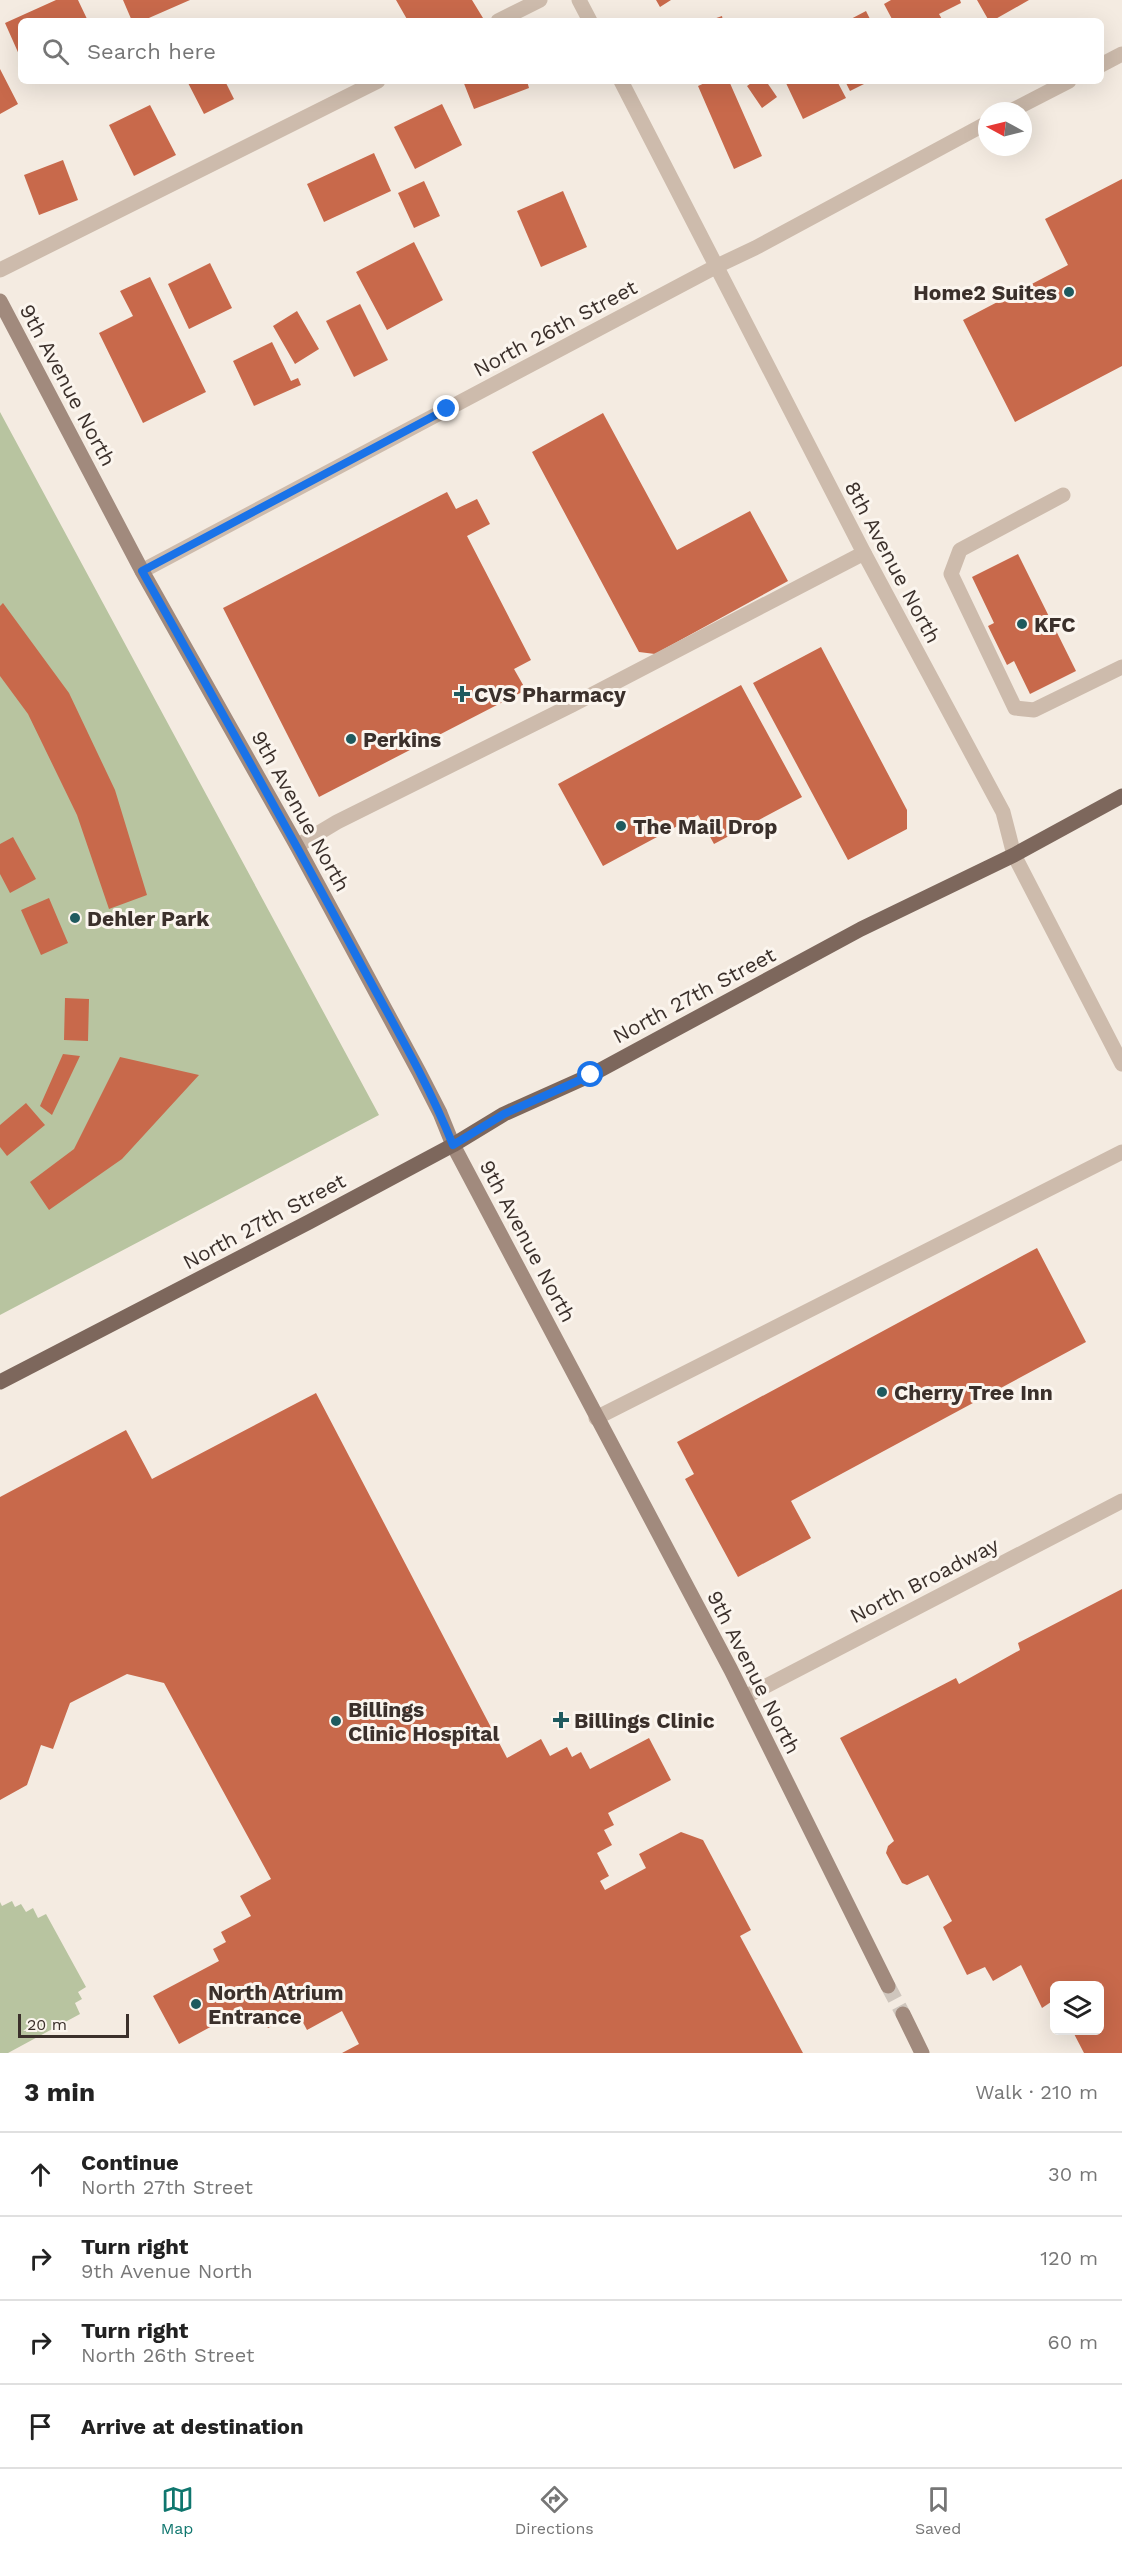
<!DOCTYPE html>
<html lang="en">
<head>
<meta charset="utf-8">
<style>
  :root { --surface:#fff; --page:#f6f6f6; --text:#222; --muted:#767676; --line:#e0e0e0; --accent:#0f766e }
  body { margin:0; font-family:"Work Sans",sans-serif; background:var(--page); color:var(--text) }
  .controls { position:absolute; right:18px; bottom:18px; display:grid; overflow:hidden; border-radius:9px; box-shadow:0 6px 24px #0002 }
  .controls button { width:54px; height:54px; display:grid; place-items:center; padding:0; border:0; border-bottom:2px solid var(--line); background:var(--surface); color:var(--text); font:30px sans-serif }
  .compass { position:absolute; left:978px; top:102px; width:54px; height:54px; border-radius:50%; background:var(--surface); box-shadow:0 6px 24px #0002; rotate:277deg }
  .scale { position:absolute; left:18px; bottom:15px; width:111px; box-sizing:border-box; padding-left:6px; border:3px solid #3b302b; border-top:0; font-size:16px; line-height:21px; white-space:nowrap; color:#3b302b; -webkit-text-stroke:4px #fbf5ee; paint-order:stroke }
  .stop { position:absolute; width:18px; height:18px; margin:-14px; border:4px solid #1a73e8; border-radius:50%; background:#fff }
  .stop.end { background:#1a73e8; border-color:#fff; box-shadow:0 2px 6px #0008 }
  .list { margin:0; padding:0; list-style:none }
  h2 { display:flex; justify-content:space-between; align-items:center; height:78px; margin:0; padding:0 24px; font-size:26px }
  h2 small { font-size:20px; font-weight:400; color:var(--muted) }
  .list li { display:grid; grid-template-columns:39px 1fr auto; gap:18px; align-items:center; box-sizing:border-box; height:84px; padding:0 24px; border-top:2px solid var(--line) }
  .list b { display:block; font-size:22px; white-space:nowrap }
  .list p { margin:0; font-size:20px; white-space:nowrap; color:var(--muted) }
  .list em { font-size:20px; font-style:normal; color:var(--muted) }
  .icon { flex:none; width:33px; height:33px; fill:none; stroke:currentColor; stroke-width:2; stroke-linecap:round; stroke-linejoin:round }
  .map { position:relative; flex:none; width:1122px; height:2053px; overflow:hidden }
  .search { position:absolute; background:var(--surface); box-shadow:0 6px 24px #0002; left:18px; right:18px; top:18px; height:66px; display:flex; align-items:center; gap:15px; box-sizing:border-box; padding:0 21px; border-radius:9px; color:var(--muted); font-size:22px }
  .sheet { height:414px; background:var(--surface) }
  nav { display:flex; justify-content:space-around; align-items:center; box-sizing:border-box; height:84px; border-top:2px solid var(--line); background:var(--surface); font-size:16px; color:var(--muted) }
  nav a { display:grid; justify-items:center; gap:3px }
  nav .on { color:var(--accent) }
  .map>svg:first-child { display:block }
  .green { fill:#b8c4a0 }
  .building { fill:#c8694b }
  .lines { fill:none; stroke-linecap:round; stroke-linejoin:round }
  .secondary-tunnel { stroke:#cfc6bd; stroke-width:15; stroke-dasharray:15 8; stroke-linecap:butt }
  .lane { stroke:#cdbbac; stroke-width:15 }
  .street { stroke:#cdbbac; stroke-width:15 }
  .secondary { stroke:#a18a7d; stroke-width:15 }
  .primary { stroke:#7d675c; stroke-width:15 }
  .route { stroke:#1a73e8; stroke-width:8 }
  .poi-dot { fill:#1f5a5e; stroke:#fbf5ee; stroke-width:2 }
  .labels { text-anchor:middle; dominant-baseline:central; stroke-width:6; stroke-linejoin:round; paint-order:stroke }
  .poi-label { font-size:21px; font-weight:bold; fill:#3b302b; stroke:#fbf5ee; text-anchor:start }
  .street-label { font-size:21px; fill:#3b302b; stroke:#fbf5ee }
</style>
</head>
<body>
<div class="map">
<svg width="1122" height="2053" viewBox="0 0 1122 2053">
  <rect width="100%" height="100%" fill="#f4ebe1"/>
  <!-- green -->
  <path class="green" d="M 0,412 L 379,1115 L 0,1315 Z
    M 12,1901 L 15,1907 L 21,1904 L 26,1912 L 33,1908 L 38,1918 L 46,1914 L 86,1987 L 78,1992 L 82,1999 L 75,2003 L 80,2014 L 8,2053 L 0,2053 L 0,1902 L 2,1906 Z"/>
  <!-- building -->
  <path class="building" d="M 56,0 L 78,0 L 88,21 L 21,21 L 21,59 L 5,23 Z
    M 123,0 L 190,0 L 142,21 L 132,21 Z
    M 396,0 L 472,0 L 483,18 L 478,21 L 408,21 Z
    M 656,0 L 671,0 L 660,7 Z
    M 891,0 L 960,0 L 961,3 L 939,14 L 943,21 L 893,21 L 884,4 Z
    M 977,0 L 1029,0 L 992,21 L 989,21 Z
    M 866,11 L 871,21 L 847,21 Z
    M 722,16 L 723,21 L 708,21 Z
    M 0,69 L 18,104 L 0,114 Z
    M 187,81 L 225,81 L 234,99 L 204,114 Z
    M 463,81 L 527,81 L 529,88 L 474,109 Z
    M 709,81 L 729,81 L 762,156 L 734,169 L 698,86 Z
    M 754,81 L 766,81 L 777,97 L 762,108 L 747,86 Z
    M 785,81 L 837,81 L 846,98 L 803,119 Z
    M 845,81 L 870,81 L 850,91 Z
    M 442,104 L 462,145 L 415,169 L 394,127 Z
    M 150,105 L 176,155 L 134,176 L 109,125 Z
    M 374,153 L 391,191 L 324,222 L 307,184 Z
    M 63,160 L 78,200 L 39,215 L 24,175 Z
    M 1122,179 L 1122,366 L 1015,422 L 963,320 L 1068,265 L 1045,219 Z
    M 424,181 L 440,216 L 414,228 L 398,193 Z
    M 563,191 L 587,247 L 541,267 L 517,211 Z
    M 414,242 L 443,300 L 387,330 L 356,272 Z
    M 210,263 L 232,308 L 189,329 L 168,284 Z
    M 150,277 L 206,392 L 143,423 L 99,333 L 133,316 L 120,291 Z
    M 360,304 L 388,360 L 354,377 L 326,321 Z
    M 297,311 L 319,349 L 295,364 L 273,326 Z
    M 272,342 L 291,381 L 298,378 L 301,385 L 254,406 L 233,361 Z
    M 603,413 L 677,550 L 750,511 L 788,581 L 655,654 L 639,652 L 532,452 Z
    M 447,492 L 456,509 L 477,499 L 490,524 L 467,536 L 531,660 L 514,669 L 526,690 L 319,797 L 223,608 Z
    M 1018,554 L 1076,671 L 1030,694 L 1014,661 L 1007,665 L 988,626 L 994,623 L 972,577 Z
    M 3,603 L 69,693 L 115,790 L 147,895 L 109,909 L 77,815 L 28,714 L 0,676 L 0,606 Z
    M 821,647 L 907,810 L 907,829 L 848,860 L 753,683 Z
    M 741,685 L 802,797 L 714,844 L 698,815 L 603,866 L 558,784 Z
    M 13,837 L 36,879 L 10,893 L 0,874 L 0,844 Z
    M 49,898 L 68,943 L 41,955 L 21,910 Z
    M 65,998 L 89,999 L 88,1041 L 64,1040 Z
    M 63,1054 L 80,1056 L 52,1115 L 40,1106 Z
    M 120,1057 L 199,1075 L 122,1159 L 49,1210 L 30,1182 L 74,1149 Z
    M 26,1103 L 45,1125 L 7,1156 L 0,1147 L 0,1125 Z
    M 1037,1248 L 1086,1342 L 791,1501 L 811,1538 L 738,1577 L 685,1479 L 694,1474 L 677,1442 Z
    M 316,1393 L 507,1758 L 541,1739 L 550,1756 L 567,1747 L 572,1757 L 581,1752 L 590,1769 L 649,1738 L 671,1780 L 608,1813 L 614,1825 L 604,1830 L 612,1845 L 597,1853 L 609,1876 L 600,1881 L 605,1890 L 646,1868 L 639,1854 L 681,1832 L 703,1840 L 751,1930 L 740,1936 L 803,2053 L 342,2053 L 359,2044 L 342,2011 L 307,2030 L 298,2013 L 268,2028 L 261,2015 L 244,2024 L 238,2012 L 179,2044 L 153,1996 L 219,1961 L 213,1949 L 226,1942 L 221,1932 L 251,1916 L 240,1896 L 271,1879 L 164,1683 L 127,1674 L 70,1703 L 53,1749 L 41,1745 L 27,1785 L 0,1800 L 0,1497 L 126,1430 L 152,1479 Z
    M 1122,1589 L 1122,2053 L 1084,2053 L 1072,2030 L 1100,2030 L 1100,1986 L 1054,1986 L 1054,2000 L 1042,2008 L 1021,1965 L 993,1981 L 985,1967 L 967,1975 L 943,1927 L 952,1921 L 928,1875 L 907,1885 L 902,1883 L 886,1853 L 888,1846 L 894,1841 L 840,1738 L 956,1678 L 959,1684 L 1020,1650 L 1018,1643 Z"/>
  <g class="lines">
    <!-- secondary-tunnel -->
    <path class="secondary-tunnel" d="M 888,1986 L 903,2014"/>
    <!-- lane -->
    <path class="lane" d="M 498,21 L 540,0
      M 0,270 L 378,81
      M 1063,495 L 960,550 L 951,574 L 1015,708 L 1034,710 L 1122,667
      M 297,846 L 337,822 L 572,705 L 864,553
      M 596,1418 L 1122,1152"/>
    <!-- street -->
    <path class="street" d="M 579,0 L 590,21
      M 1101,65 L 1122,54
      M 621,81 L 864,553 L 1003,812 L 1014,855 L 1122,1064
      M 1011,111 L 1069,81
      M 142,571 L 717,266 L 755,248 L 987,123
      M 745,1697 L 1122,1501"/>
    <!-- secondary -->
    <path class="secondary" d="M 0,301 L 142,571 L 297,846 L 419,1072 L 440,1113 L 453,1145 L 731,1670 L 888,1986
      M 903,2014 L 922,2053"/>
    <!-- primary -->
    <path class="primary" d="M 0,1382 L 309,1222 L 453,1145 L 504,1114 L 591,1075 L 861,929 L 1014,855 L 1122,796"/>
  </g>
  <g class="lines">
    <!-- route -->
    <path class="route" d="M 447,409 L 142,571 C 212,695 282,818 350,944 C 385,1010 425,1075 453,1145 L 504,1114 L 591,1075"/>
  </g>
  <!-- markers -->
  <g class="poi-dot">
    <circle cx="1069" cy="292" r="6"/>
    <circle cx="1022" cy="624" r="6"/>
    <path d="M459 685h6v6h6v6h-6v6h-6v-6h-6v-6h6z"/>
    <circle cx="351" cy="739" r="6"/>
    <circle cx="621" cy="826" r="6"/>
    <circle cx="75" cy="918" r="6"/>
    <circle cx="882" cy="1392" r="6"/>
    <path d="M558 1711h6v6h6v6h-6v6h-6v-6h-6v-6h6z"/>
    <circle cx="336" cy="1721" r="6"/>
    <circle cx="196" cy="2004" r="6"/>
  </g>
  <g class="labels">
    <!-- poi labels -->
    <g class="poi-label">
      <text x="1057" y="292" text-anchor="end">Home2 Suites</text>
      <text x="1034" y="624">KFC</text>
      <text x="474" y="694">CVS Pharmacy</text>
      <text x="363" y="739">Perkins</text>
      <text x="633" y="826">The Mail Drop</text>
      <text x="87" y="918">Dehler Park</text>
      <text x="894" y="1392">Cherry Tree Inn</text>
      <text x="348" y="1709">Billings<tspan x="348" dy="24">Clinic Hospital</tspan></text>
      <text x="574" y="1720">Billings Clinic</text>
      <text x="208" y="1992">North Atrium<tspan x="208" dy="24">Entrance</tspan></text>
    </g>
    <!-- street labels -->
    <g class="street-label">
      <text transform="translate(555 328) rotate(-28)">North 26th Street</text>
      <text transform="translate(68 385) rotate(62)">9th Avenue North</text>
      <text transform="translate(893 562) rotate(62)">8th Avenue North</text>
      <text transform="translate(301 811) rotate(61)">9th Avenue North</text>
      <text transform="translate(694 995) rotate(-28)">North 27th Street</text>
      <text transform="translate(264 1221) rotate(-28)">North 27th Street</text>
      <text transform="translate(528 1241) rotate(62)">9th Avenue North</text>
      <text transform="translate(924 1580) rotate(-27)">North Broadway</text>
      <text transform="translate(754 1672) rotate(63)">9th Avenue North</text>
    </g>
  </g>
</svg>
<div class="controls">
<button><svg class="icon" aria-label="layers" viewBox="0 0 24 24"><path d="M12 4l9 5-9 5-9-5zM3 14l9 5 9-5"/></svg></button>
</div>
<svg class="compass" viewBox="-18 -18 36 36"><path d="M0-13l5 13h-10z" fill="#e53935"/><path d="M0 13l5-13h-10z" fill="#767676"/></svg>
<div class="scale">20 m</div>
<div class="stop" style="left:591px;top:1075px"></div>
<div class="stop end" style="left:447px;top:409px"></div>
<div class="search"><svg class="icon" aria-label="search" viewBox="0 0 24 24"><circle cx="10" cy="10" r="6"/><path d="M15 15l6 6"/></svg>Search here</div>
</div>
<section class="sheet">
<h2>3 min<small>Walk · 210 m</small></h2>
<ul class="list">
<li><svg class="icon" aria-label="ahead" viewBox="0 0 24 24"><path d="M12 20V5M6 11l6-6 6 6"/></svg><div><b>Continue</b><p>North 27th Street</p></div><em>30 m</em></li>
<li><svg class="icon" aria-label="right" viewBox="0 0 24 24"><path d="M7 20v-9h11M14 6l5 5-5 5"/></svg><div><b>Turn right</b><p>9th Avenue North</p></div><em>120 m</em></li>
<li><svg class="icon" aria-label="right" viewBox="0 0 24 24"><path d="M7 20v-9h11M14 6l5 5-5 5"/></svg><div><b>Turn right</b><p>North 26th Street</p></div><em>60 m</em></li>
<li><svg class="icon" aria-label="arrive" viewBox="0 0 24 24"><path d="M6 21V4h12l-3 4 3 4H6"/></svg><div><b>Arrive at destination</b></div></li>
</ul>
</section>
<nav>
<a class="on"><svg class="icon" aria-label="map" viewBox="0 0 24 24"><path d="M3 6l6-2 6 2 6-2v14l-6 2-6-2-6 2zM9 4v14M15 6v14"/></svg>Map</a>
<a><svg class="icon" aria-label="directions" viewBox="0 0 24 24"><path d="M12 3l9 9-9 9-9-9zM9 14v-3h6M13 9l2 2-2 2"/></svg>Directions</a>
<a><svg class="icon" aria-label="saved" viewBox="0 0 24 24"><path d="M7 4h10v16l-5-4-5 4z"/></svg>Saved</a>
</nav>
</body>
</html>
